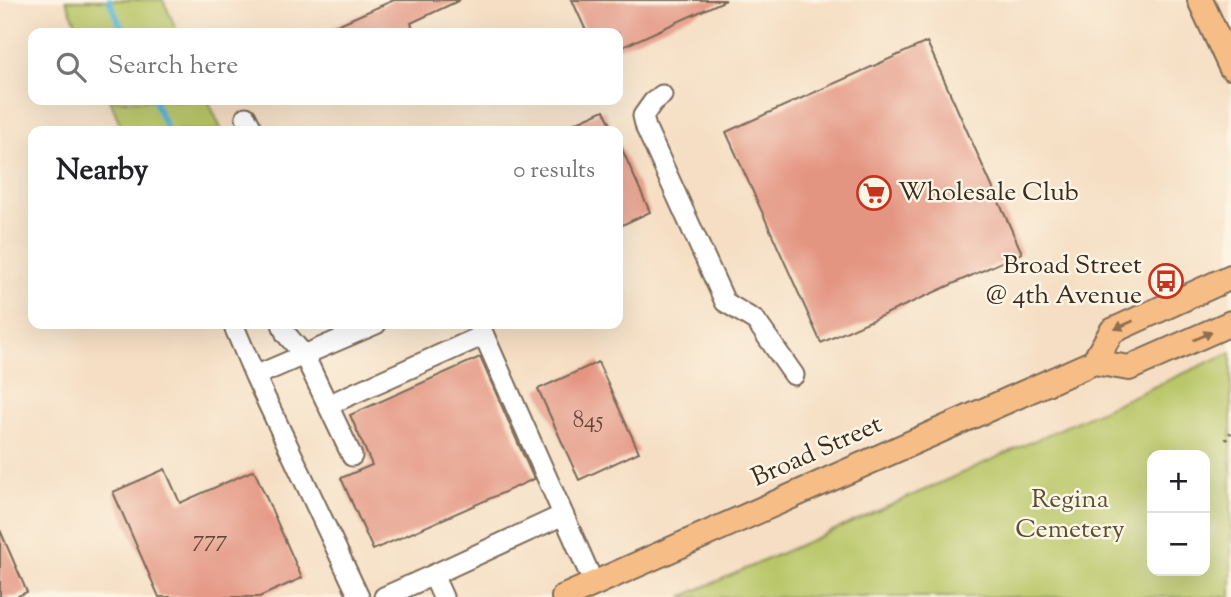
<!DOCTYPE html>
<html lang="en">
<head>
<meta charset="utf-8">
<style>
  :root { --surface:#fff; --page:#f6f6f6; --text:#202124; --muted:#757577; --line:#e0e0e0 }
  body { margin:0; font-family:"Sorts Mill Goudy",serif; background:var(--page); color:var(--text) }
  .controls { position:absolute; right:21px; bottom:21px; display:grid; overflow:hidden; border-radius:14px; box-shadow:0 7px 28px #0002 }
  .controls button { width:63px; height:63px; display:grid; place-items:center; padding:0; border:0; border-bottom:2px solid var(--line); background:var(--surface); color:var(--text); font:35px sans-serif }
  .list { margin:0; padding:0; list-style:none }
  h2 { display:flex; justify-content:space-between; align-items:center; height:91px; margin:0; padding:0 28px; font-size:30px }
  h2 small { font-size:23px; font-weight:400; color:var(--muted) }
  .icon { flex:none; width:38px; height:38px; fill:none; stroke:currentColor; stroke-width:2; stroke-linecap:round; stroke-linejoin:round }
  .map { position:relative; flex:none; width:1231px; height:597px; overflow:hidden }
  .search { position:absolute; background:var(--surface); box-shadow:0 7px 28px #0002; left:28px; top:28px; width:595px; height:77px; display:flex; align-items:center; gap:18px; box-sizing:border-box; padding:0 24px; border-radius:14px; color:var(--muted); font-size:26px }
  .panel { position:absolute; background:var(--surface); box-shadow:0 7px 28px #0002; left:28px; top:126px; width:595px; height:203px; border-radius:14px }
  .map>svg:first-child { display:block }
  .green { fill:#bac769; stroke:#7a7844; stroke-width:2; fill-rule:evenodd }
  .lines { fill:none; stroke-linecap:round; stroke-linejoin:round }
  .stream { stroke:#56b5d4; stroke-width:6 }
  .building { fill:#e49582 }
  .minor-casing { stroke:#7c6958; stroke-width:23 }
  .major-casing { stroke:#7c6958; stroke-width:28 }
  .path { stroke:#7c6958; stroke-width:3.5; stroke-dasharray:2 5; stroke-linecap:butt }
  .minor { stroke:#fff; stroke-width:19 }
  .major { stroke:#f6be86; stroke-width:24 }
  .oneway { fill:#8f6d4d }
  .labels { text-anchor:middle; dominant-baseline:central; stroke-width:5; stroke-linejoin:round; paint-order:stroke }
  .number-label { font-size:23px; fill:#654537 }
  .poi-label { font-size:26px; fill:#3b2a1e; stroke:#fcf5e5; text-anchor:start }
  .street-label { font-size:26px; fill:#3b2a1e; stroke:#fcf5e5 }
  .park-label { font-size:26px; fill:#5b5131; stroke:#fcf5e5 }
</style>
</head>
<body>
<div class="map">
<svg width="1231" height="597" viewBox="0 0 1231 597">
  <rect width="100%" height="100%" fill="#fcf5e5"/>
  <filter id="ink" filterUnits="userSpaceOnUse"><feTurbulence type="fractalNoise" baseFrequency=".0143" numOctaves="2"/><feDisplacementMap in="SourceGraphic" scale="14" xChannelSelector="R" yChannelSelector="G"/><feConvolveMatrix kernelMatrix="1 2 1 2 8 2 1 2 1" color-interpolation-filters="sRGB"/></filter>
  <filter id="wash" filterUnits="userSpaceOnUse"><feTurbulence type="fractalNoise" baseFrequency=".00686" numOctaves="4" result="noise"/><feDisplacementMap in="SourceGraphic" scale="28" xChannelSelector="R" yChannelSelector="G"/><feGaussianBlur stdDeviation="1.57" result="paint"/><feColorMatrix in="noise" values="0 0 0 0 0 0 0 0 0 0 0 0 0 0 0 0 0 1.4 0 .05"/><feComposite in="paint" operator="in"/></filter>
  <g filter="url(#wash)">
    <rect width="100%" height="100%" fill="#f5dec3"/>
    <!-- green -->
    <path class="green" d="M 66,0 L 163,0 L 178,33 L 80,33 Z
      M 110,100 L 208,100 L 222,131 L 123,131 Z
      M 1231,352 L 1231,597 L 681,597 L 862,518 ZM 1205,455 L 1205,571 L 1152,571 L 1152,455 Z"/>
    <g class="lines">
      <!-- stream -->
      <path class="stream" d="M 109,0 L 124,33
        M 154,100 L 168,131"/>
    </g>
    <g id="blocks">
      <!-- building -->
      <path class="building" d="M 394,0 L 460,0 L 411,23 L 415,33 L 319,33 Z
        M 572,0 L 726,0 L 618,49 L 618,33 L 587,33 Z
        M 927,42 L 1022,253 L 821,343 L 726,132 Z
        M 604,110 L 614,131 L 557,131 Z
        M 618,140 L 650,212 L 618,227 Z
        M 480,357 L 534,479 L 373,550 L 341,478 L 372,465 L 350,415 Z
        M 598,362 L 639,452 L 579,480 L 538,389 Z
        M 165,469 L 180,503 L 254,470 L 302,578 L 259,597 L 159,597 L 113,492 Z
        M 0,530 L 27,592 L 16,597 L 0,597 Z"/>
    </g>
  </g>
  <g filter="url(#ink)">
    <use href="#blocks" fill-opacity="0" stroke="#7c6958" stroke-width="2"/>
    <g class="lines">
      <!-- minor casing -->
      <g class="minor-casing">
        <path id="minor" d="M 662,95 L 653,102 L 643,116 L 646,128 L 725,302 L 756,321 L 794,375
          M 246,117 L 253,131
          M 233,324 L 255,376 L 376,324
          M 282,324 L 286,334 L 304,355 L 352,456
          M 479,324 L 594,584
          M 255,376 L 359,597
          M 328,405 L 484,335
          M 433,575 L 563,515
          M 384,597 L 433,575 L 443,597"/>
      </g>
      <!-- major casing -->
      <g class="major-casing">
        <path id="major" d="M 1200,0 L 1231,67
          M 1094,362 L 1112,331 L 1231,277
          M 564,597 L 1094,362 L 1129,368 L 1231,323"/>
      </g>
      <!-- path -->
      <path class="path" d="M 1226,440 L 1231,432"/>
      <!-- minor -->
      <use href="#minor" class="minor"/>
      <!-- major -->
      <use href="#major" class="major"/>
    </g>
    <!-- one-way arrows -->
    <defs><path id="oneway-solid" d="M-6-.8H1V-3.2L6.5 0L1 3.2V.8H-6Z" transform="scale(1.75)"/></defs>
    <g class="oneway">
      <use href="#oneway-solid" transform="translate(1124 325) rotate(156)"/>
      <use href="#oneway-solid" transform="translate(1203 336) rotate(-24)"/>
    </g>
  </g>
  <!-- icons -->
  <defs>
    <g id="supermarket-ring" transform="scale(1.75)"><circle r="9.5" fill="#fcf5e5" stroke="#c8321e" stroke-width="1.5"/><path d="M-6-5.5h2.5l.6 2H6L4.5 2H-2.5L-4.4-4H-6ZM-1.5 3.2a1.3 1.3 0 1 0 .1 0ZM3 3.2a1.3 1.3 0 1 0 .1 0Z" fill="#c8321e"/></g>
    <g id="bus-ring" transform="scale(1.75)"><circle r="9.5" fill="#fcf5e5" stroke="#c8321e" stroke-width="1.5"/><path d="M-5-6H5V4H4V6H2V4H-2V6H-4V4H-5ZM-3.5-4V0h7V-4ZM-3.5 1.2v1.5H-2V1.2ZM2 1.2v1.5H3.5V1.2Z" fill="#c8321e"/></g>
  </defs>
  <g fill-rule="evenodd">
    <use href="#supermarket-ring" x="874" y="193"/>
    <use href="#bus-ring" x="1166" y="281"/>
  </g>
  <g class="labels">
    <!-- number labels -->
    <g class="number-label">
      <text x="588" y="421">845</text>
      <text x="210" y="540">777</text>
    </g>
    <!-- poi labels -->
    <g class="poi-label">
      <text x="898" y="193">Wholesale Club</text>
      <text x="1142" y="266" text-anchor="end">Broad Street<tspan x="1142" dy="30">@ 4th Avenue</tspan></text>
    </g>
    <!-- street labels -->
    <g class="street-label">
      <text transform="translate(817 452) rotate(-24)">Broad Street</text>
    </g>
    <!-- park labels -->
    <g class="park-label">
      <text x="1070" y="500">Regina<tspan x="1070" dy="30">Cemetery</tspan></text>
    </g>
  </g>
</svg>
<div class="controls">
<button>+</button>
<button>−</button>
</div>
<div class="search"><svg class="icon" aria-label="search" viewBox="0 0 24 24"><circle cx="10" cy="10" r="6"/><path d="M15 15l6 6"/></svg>Search here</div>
<section class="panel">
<h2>Nearby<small>0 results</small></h2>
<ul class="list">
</ul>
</section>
</div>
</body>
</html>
